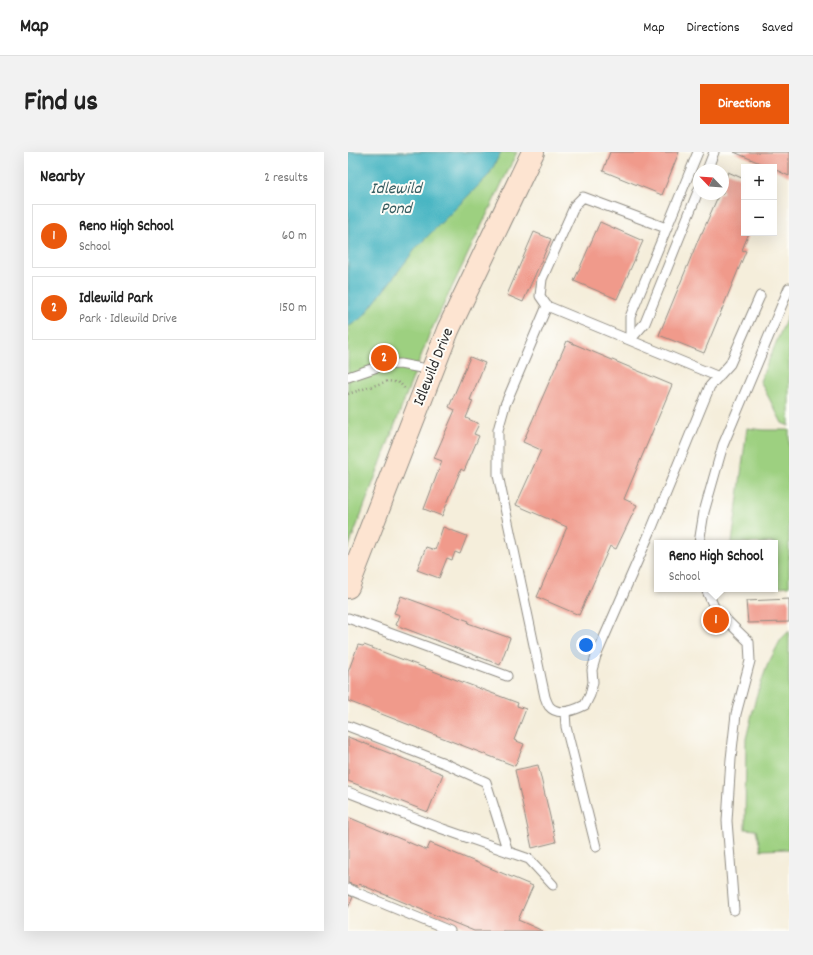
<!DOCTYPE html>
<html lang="en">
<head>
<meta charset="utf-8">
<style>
  :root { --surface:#fff; --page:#f2f2f2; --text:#222; --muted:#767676; --line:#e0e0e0; --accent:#ea580c }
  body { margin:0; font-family:Dekko,sans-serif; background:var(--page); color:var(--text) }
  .controls { position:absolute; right:12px; top:12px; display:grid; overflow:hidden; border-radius:0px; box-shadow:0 4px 16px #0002 }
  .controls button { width:36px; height:36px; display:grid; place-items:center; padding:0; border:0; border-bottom:1px solid var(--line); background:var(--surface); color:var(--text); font:20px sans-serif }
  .compass { position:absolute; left:345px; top:12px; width:36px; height:36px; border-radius:50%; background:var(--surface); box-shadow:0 4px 16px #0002; rotate:295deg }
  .you { position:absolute; left:238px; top:493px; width:14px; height:14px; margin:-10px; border:3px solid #fff; border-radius:50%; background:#1a73e8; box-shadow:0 0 0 6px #1a73e833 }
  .badge { display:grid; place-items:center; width:26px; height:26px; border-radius:50%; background:var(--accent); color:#fff; font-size:13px; font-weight:700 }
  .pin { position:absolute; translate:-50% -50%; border:2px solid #fff; box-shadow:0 1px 4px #0006 }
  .popup { position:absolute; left:306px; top:388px; width:124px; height:52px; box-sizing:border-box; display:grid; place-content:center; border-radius:0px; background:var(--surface); filter:drop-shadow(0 1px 3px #0005); font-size:13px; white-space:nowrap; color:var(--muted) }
  .popup b { font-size:15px; color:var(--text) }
  .popup::after { content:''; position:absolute; left:50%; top:100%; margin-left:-8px; border:8px solid transparent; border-top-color:var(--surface) }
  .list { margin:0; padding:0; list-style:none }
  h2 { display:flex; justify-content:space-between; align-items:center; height:52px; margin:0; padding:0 16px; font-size:17px }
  h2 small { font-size:13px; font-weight:400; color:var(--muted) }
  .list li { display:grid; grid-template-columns:26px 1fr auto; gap:12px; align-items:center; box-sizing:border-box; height:64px; margin:0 8px 8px; padding:0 8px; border:1px solid var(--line); border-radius:0px }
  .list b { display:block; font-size:15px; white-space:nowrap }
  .list p { margin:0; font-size:13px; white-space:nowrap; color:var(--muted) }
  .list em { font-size:13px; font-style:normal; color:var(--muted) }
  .map { position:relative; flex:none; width:441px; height:779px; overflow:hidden; border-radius:0px }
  header { display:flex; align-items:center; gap:24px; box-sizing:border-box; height:56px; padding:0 20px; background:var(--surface); border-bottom:1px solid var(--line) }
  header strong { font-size:19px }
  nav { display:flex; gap:22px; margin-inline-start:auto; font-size:14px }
  .intro { display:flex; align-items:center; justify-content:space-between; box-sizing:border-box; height:96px; padding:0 24px }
  h1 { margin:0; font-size:28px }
  .button { padding:10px 18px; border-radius:0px; background:var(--accent); color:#fff; font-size:14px; font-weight:700 }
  main { display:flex; gap:24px; padding:0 24px }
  aside { flex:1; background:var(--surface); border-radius:0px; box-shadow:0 4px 16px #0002 }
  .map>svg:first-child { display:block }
  .green { fill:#9dd080; stroke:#647e56 }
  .water { fill:#49b6c3; stroke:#3a7077 }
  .building { fill:#f09a8b }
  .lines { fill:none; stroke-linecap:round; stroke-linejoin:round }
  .lane-casing { stroke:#908c83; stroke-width:11 }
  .secondary-casing { stroke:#908c83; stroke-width:24 }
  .path { stroke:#908c83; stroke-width:2.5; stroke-dasharray:1 3; stroke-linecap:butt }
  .lane { stroke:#fff; stroke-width:9 }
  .secondary { stroke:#fde4d1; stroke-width:22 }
  .labels { text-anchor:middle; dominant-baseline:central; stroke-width:4; stroke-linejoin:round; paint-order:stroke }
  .street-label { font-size:16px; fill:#2b2b2b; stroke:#fdfcf7 }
  .water-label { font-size:17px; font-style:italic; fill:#365c60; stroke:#fdfcf7 }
</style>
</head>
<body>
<header>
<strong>Map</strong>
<nav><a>Map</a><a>Directions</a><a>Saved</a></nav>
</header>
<div class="intro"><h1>Find us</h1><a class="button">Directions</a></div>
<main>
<aside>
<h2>Nearby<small>2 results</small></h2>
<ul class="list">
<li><span class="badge">1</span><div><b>Reno High School</b><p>School</p></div><em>60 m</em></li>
<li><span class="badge">2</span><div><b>Idlewild Park</b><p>Park · Idlewild Drive</p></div><em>150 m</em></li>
</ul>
</aside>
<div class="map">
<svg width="441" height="779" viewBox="0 0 441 779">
  <rect width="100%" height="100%" fill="#fdfcf7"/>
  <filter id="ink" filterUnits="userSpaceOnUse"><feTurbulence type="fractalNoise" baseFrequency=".025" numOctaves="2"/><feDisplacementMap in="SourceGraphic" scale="8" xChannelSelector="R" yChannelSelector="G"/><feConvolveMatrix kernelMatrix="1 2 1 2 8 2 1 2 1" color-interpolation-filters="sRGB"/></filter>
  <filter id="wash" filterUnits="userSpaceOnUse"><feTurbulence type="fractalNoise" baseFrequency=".012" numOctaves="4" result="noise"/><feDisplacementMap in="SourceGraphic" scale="16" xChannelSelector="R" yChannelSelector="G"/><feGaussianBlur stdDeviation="0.9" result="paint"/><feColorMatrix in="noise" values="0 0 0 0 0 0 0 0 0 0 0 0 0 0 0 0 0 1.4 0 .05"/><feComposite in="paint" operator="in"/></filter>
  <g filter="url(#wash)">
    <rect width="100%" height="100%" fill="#f5eedb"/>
    <!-- green -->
    <path class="green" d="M 0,0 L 169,0 L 81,183 L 0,397 Z
      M 441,160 L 441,274 L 434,271 L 412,229 Z
      M 399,276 L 416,278 L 441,278 L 441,434 L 427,435 L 427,391 L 384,391 Z
      M 441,479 L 441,697 L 413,698 L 408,678 L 397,677 L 398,587 L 408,545 L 419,514 L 433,487 Z"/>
    <!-- water -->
    <path class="water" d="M 0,0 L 153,0 L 141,23 L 69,95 L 15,165 L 0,175 Z"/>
    <g id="blocks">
      <!-- building -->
      <path class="building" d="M 262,0 L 331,0 L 314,43 L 255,19 Z
        M 386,0 L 441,0 L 441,24 L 426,17 L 426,15 L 421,15 Z
        M 380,20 L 396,27 L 396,81 L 401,81 L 394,98 L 398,99 L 356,201 L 311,183 L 353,81 L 354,81 L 371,42 L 375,42 L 375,32 Z
        M 252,70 L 295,89 L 269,147 L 226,129 Z
        M 186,80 L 203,87 L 175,150 L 159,143 Z
        M 219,189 L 324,233 L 276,347 L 289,353 L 268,397 L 262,394 L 231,463 L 189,445 L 219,375 L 168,353 L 193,298 L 175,290 Z
        M 122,205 L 137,211 L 122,248 L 125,249 L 118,266 L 131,272 L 126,282 L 131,284 L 116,319 L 113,317 L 94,364 L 76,357 L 94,309 L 86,306 L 107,258 L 101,255 Z
        M 95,375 L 119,384 L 112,402 L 107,400 L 104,408 L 99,406 L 91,426 L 69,418 L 78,395 L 87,398 Z
        M 53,444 L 121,469 L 120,471 L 162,486 L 152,513 L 48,473 L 52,463 L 46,461 Z
        M 441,447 L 441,470 L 400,471 L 398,449 Z
        M 10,493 L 15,494 L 16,493 L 170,551 L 169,554 L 178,557 L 166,588 L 176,592 L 167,614 L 0,549 L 0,520 Z
        M 0,585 L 95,622 L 80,660 L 0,629 Z
        M 190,613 L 208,690 L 184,696 L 167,618 Z
        M 0,665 L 79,698 L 82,691 L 185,734 L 170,768 L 195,779 L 126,779 L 11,732 L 9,734 L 0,731 Z
        M 0,743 L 5,745 L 0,756 Z"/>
    </g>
  </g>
  <g filter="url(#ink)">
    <use href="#blocks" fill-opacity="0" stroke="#908c83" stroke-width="1"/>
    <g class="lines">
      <!-- lane casing -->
      <g class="lane-casing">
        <path id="lane" d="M 359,18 L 366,0
          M 318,76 L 235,45 L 227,53 L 194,127 L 192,144 L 199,154 L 371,225
          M 199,154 L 157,253 L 150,278 L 150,323 L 197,545 C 198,548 199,551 201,554 C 210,565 227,558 237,553 L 242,543 L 245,530 L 244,518 L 248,504 L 303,378 L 362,234 L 382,212 L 412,144
          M 282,188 L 282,165 L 350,0
          M 282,188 L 297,171 L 351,37
          M 0,225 L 35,213 L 52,212 L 84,218
          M 351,391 L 356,360 L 375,293 L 441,136
          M 358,437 L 367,457 L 401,490 L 402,509 L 388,562 L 383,607 L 379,669 L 386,758
          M 0,466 L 159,524
          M 217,560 L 218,575 L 248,695
          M 0,574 L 96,611 L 138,630 L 160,700
          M 0,640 L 95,677 L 181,707 L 205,733
          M 0,737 L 102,779"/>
      </g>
      <!-- secondary casing -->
      <g class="secondary-casing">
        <path id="secondary" d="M 0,435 L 100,178 L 185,0"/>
      </g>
      <!-- path -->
      <path class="path" d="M 0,242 L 40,229 L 52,231 L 56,236 L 56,238"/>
      <!-- lane -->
      <use href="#lane" class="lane"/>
      <!-- secondary -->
      <use href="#secondary" class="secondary"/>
    </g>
  </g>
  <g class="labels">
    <!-- street labels -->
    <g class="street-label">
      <text transform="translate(86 215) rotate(-68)">Idlewild Drive</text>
    </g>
    <!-- water labels -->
    <g class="water-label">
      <text x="48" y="38">Idlewild<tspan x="48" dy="20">Pond</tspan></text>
    </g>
  </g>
</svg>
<div class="controls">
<button>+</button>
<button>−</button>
</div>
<svg class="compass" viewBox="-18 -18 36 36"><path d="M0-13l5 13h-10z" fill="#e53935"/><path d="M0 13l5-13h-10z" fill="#767676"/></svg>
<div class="you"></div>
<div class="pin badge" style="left:368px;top:468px">1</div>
<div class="popup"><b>Reno High School</b>School</div>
<div class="pin badge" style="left:36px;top:206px">2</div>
</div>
</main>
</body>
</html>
